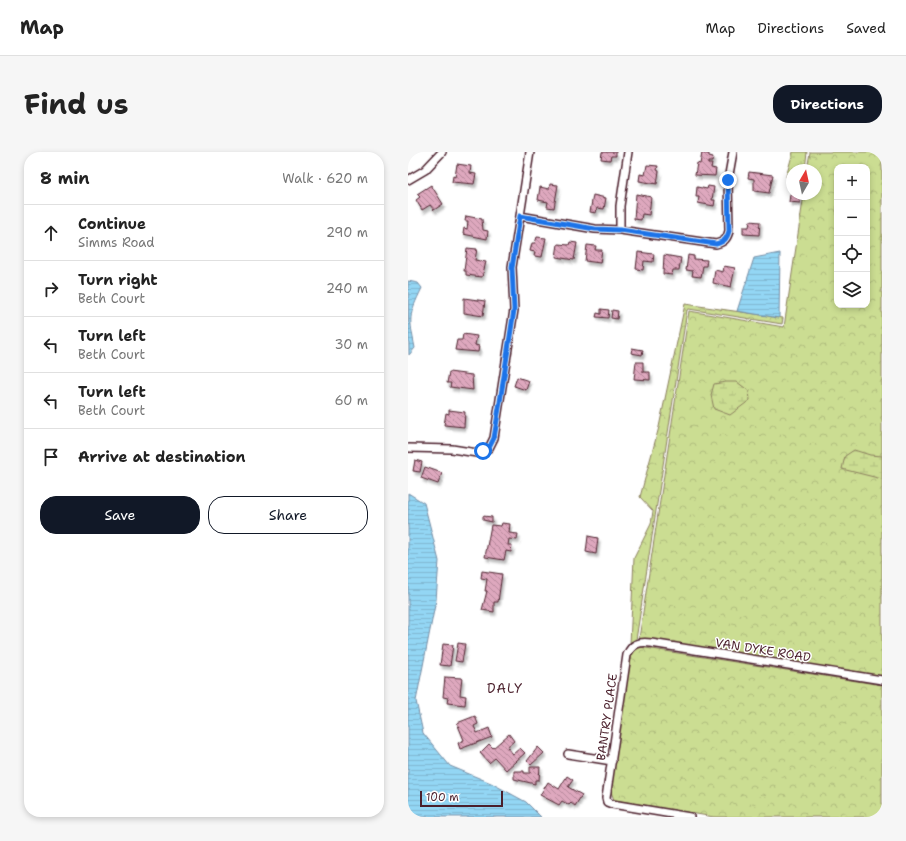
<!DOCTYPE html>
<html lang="en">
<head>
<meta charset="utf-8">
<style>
  :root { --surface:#fff; --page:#f6f6f6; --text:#222; --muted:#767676; --line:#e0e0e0; --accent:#111827 }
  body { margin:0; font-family:"Shantell Sans",sans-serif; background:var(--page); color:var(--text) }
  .controls { position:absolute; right:12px; top:12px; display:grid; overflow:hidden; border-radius:8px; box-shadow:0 2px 6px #0003 }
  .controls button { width:36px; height:36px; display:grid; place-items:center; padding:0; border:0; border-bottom:1px solid var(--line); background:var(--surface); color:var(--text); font:20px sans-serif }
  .compass { position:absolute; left:378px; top:12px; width:36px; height:36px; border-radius:50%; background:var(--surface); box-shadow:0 2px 6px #0003; rotate:9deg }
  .scale { position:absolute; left:12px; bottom:10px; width:83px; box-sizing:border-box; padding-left:4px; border:2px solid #4a1f2b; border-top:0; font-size:11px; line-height:14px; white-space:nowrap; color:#4a1f2b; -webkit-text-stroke:3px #fff; paint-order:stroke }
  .stop { position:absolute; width:12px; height:12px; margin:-9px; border:3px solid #1a73e8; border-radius:50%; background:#fff }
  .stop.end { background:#1a73e8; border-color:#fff; box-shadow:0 1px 4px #0008 }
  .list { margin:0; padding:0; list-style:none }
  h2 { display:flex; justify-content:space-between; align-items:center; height:52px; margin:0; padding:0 16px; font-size:17px }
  h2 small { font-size:13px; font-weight:400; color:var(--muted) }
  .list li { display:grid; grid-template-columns:26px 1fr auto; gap:12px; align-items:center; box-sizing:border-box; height:56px; padding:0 16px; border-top:1px solid var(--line) }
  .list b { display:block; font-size:15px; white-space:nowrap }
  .list p { margin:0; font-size:13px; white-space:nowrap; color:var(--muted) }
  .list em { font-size:13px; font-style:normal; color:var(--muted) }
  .actions { display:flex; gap:8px; padding:12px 16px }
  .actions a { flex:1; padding:9px 0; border:1px solid var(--accent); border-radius:16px; text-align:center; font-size:14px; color:var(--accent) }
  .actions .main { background:var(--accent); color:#fff }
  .icon { flex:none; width:22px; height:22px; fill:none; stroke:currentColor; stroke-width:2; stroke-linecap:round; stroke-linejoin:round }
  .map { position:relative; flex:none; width:474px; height:665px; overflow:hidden; border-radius:16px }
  header { display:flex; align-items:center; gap:24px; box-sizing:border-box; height:56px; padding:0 20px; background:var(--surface); border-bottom:1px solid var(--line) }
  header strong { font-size:19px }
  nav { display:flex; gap:22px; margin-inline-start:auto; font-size:14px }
  .intro { display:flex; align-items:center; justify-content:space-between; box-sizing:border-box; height:96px; padding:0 24px }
  h1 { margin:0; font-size:28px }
  .button { padding:10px 18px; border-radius:16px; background:var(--accent); color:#fff; font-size:14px; font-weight:700 }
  main { display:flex; gap:24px; padding:0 24px }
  aside { flex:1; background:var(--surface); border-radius:16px; box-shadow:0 2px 6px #0003 }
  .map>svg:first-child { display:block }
  .forest { fill:url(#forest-crowns); stroke:#8a7e5e; fill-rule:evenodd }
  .wetland { fill:url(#wetland-marsh); stroke:#8a7e5e }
  .water { fill:url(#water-rules); stroke:#768da4 }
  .building { fill:url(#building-back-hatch); stroke:#4a1f2b; filter:url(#shadow) }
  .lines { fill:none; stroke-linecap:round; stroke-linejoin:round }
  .minor-casing { stroke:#4a1f2b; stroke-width:10 }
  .minor { stroke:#fff; stroke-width:7 }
  .route { stroke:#1a73e8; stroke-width:5 }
  .labels { text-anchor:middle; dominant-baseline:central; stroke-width:3; stroke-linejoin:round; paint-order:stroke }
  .street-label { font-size:12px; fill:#4a1f2b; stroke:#fff }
  .neighbourhood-label { font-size:13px; letter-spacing:1px; fill:#4a1f2b; stroke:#fff }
</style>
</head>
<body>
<header>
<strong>Map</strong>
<nav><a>Map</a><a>Directions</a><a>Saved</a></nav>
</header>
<div class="intro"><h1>Find us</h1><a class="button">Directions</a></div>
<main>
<aside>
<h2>8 min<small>Walk · 620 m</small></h2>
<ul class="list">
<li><svg class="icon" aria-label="ahead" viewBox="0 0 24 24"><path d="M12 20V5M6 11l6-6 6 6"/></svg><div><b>Continue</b><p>Simms Road</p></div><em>290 m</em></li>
<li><svg class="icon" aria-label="right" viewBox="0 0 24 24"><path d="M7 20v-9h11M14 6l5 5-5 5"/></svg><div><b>Turn right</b><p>Beth Court</p></div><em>240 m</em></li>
<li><svg class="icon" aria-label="left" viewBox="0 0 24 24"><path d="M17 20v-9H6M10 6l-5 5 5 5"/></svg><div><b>Turn left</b><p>Beth Court</p></div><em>30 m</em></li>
<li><svg class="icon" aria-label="left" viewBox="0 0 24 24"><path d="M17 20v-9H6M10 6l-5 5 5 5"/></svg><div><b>Turn left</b><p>Beth Court</p></div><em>60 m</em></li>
<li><svg class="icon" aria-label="arrive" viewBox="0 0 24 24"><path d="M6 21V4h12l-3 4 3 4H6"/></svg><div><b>Arrive at destination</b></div></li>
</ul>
<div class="actions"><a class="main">Save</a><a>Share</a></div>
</aside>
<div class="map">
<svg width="474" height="665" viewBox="0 0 474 665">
  <defs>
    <pattern id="forest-crowns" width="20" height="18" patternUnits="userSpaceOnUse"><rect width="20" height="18" fill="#cbdd92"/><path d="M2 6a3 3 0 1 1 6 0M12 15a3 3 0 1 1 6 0" fill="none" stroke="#b0bd7e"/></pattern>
    <pattern id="wetland-marsh" width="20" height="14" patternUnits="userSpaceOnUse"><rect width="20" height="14" fill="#cbdd92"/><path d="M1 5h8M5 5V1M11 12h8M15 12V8" fill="none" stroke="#b0bd7e"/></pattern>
    <pattern id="water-rules" width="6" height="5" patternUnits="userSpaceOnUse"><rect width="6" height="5" fill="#93d6f4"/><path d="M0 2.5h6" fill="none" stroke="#80b7d1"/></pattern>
    <pattern id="building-back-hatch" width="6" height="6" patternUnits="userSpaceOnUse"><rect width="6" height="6" fill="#dea8be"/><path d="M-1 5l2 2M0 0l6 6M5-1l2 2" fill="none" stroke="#b6889b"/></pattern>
    <filter id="shadow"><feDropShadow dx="2" dy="3.5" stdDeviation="1" flood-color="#0004"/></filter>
  </defs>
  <rect width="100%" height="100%" fill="#fff"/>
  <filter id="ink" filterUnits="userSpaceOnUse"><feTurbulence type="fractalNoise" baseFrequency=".025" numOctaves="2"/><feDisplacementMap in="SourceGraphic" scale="8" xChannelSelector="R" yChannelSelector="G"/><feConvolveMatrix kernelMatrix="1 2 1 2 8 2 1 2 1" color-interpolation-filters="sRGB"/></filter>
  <g filter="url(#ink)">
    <!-- forest -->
    <path class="forest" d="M 402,0 L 474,0 L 474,526 L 372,515 L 230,493 L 281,159 L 376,175 L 396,42 L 408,42 L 408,18 L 399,18 ZM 429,15 L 459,15 L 459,153 L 429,153 Z
      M 277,152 L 375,166 L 374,172 L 281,157 L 279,158 L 228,488 L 222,492 L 226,406 L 243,372 L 245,359 L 232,345 L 251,275 Z
      M 225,494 L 474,533 L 474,665 L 306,665 L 206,648 L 202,637 L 206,605 Z"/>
    <!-- wetland -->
    <path class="wetland" d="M 385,0 L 399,0 L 397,18 L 384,18 L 384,24 L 378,25 Z
      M 318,230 L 329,230 L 341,239 L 342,248 L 322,263 L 306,257 L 303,243 L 306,232 Z
      M 446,298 L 462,303 L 474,304 L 474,327 L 434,317 L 437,304 Z"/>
    <!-- water -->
    <path class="water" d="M 372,101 L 371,166 L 329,159 L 346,106 Z
      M 0,129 L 10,131 L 14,136 C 0,165 1,165 7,196 L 1,203 Z
      M 0,341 L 16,351 L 31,409 L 28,448 L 8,549 L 15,581 L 42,614 L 83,631 L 118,650 L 133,665 L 0,665 Z"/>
    <!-- building -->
    <path class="building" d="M 194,0 L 208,0 L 208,4 L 203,4 L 202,8 L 193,7 Z
      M 294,1 L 301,2 L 301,4 L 305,5 L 304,10 L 300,10 L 300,12 L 304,12 L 303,16 L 308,17 L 307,24 L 287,23 L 289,11 L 292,12 Z
      M 49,12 L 63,14 L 62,21 L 68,22 L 66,32 L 44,30 L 45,24 L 47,25 Z
      M 239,13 L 250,14 L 249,18 L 251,19 L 249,32 L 231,29 L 232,22 L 237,23 Z
      M 341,20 L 365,23 L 361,41 L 346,39 L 346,27 L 340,26 Z
      M 142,32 L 150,33 L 146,56 L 139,55 L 140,50 L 130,48 L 132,35 L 141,37 Z
      M 23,33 L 35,52 L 26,58 L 22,53 L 14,58 L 8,48 L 12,45 L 9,42 Z
      M 300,34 L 306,35 L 304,48 L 307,48 L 306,54 L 290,51 L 291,45 L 288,45 L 289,35 L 299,37 Z
      M 228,42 L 243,45 L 241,63 L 234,62 L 233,68 L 226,67 Z
      M 382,42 L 393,43 L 392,51 L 381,50 Z
      M 185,43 L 198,46 L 196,57 L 189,56 L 188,61 L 182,60 Z
      M 58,64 L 74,67 L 75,78 L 80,79 L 79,87 L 55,82 L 56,76 L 59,77 L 60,69 L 57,69 Z
      M 342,69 L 352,70 L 351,83 L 335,82 L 335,75 L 341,75 Z
      M 129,85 L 138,86 L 134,105 L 126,104 L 127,100 L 122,99 L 124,91 L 127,91 Z
      M 162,90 L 169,91 L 166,108 L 148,105 L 150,92 L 161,93 Z
      M 179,93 L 188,94 L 187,98 L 194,98 L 192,111 L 177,109 Z
      M 59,96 L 69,97 L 67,108 L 78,110 L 74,125 L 58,123 L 58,119 L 56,119 Z
      M 230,100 L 246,102 L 245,110 L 236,109 L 235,118 L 228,117 Z
      M 256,103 L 273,106 L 271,118 L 265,118 L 264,123 L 255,122 Z
      M 280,103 L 286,104 L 286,107 L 299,108 L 298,114 L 295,114 L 293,125 L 284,124 L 285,119 L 278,118 Z
      M 316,114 L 327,116 L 323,135 L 305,131 L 307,118 L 315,120 Z
      M 56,146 L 77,149 L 75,164 L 56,161 Z
      M 193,157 L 201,158 L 200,166 L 188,165 L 189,161 L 193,162 Z
      M 204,158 L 210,159 L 209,167 L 203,166 Z
      M 55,182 L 69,184 L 67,193 L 71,194 L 70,200 L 47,198 L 49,188 L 54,188 Z
      M 224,196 L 235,198 L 234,203 L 223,201 Z
      M 228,210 L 235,210 L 235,220 L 242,220 L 242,228 L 226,227 Z
      M 41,220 L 64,223 L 65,238 L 42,235 L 43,231 L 39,231 Z
      M 109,225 L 121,229 L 118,238 L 106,234 Z
      M 41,258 L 57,260 L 56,275 L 36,273 L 38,261 L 41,262 Z
      M 7,308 L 14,310 L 12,320 L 5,319 Z
      M 17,315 L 34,321 L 30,332 L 13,326 Z
      M 75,364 L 84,365 L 84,370 L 75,368 Z
      M 94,371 L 102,372 L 101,381 L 110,382 L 109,388 L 101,387 L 100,393 L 104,393 L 103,400 L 98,399 L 96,408 L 77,405 L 83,373 L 93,374 Z
      M 180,384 L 190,386 L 188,402 L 178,400 Z
      M 74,419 L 94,422 L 90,450 L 86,450 L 86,460 L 74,458 L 79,439 L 77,439 L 79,427 L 73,426 Z
      M 50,491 L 57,492 L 54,510 L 47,509 Z
      M 35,492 L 45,493 L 42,514 L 32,513 Z
      M 37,525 L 54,526 L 52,543 L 58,544 L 57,553 L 39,551 L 40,546 L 35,545 Z
      M 67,564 L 70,572 L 66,574 L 69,581 L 81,576 L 84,585 L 52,597 L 50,591 L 56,588 L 49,571 Z
      M 101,582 L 106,589 L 99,595 L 105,602 L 112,596 L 117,601 L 98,618 L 87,606 L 81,611 L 72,601 L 81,592 L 85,596 Z
      M 130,595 L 136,601 L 123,613 L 119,609 Z
      M 122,615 L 132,615 L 131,628 L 127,628 L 127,632 L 106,627 L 106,619 L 116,619 L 116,621 L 122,621 Z
      M 159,624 L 165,628 L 160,635 L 174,643 L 167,654 L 163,651 L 161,653 L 154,649 L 151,653 L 132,643 L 140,630 L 151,637 Z"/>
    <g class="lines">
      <!-- minor casing -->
      <g class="minor-casing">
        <path id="minor" d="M 0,28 L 17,18 L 34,0
          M 112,64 L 187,77 L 212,78 L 308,92 C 316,90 319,87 321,79 L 320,28 L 325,0
          M 212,78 L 212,54 L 220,0
          M 0,296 L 44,297 L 69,301 L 81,296 L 86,286 L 106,158 L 104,115 L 122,0
          M 160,602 L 204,609
          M 282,665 L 204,652 L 199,650 L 198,646 L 219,503 C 224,492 231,489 243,491 L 474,528"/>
      </g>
      <!-- minor -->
      <use href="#minor" class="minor"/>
    </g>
  </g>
  <g class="lines" filter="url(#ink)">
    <!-- route -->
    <path class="route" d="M 75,299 L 81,296 L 86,286 L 92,250 L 106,158 L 104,116 L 112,64 L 187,77 L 212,78 L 308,92 C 316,90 319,87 321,79 L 320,28"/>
  </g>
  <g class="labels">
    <!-- street labels -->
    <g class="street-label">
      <text transform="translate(355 498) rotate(9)">VAN DYKE ROAD</text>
      <text transform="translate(199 565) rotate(-82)">BANTRY PLACE</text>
    </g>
    <!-- neighbourhood labels -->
    <g class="neighbourhood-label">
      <text x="97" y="536">DALY</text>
    </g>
  </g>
</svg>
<div class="controls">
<button>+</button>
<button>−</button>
<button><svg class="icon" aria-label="locate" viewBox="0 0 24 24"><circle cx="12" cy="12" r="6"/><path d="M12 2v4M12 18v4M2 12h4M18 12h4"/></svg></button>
<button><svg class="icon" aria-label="layers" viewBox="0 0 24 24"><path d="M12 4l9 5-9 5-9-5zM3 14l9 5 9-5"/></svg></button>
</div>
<svg class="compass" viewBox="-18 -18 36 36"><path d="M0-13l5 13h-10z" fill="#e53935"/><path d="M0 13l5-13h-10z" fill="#767676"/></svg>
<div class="scale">100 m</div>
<div class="stop" style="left:75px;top:299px"></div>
<div class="stop end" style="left:320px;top:28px"></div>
</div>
</main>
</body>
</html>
